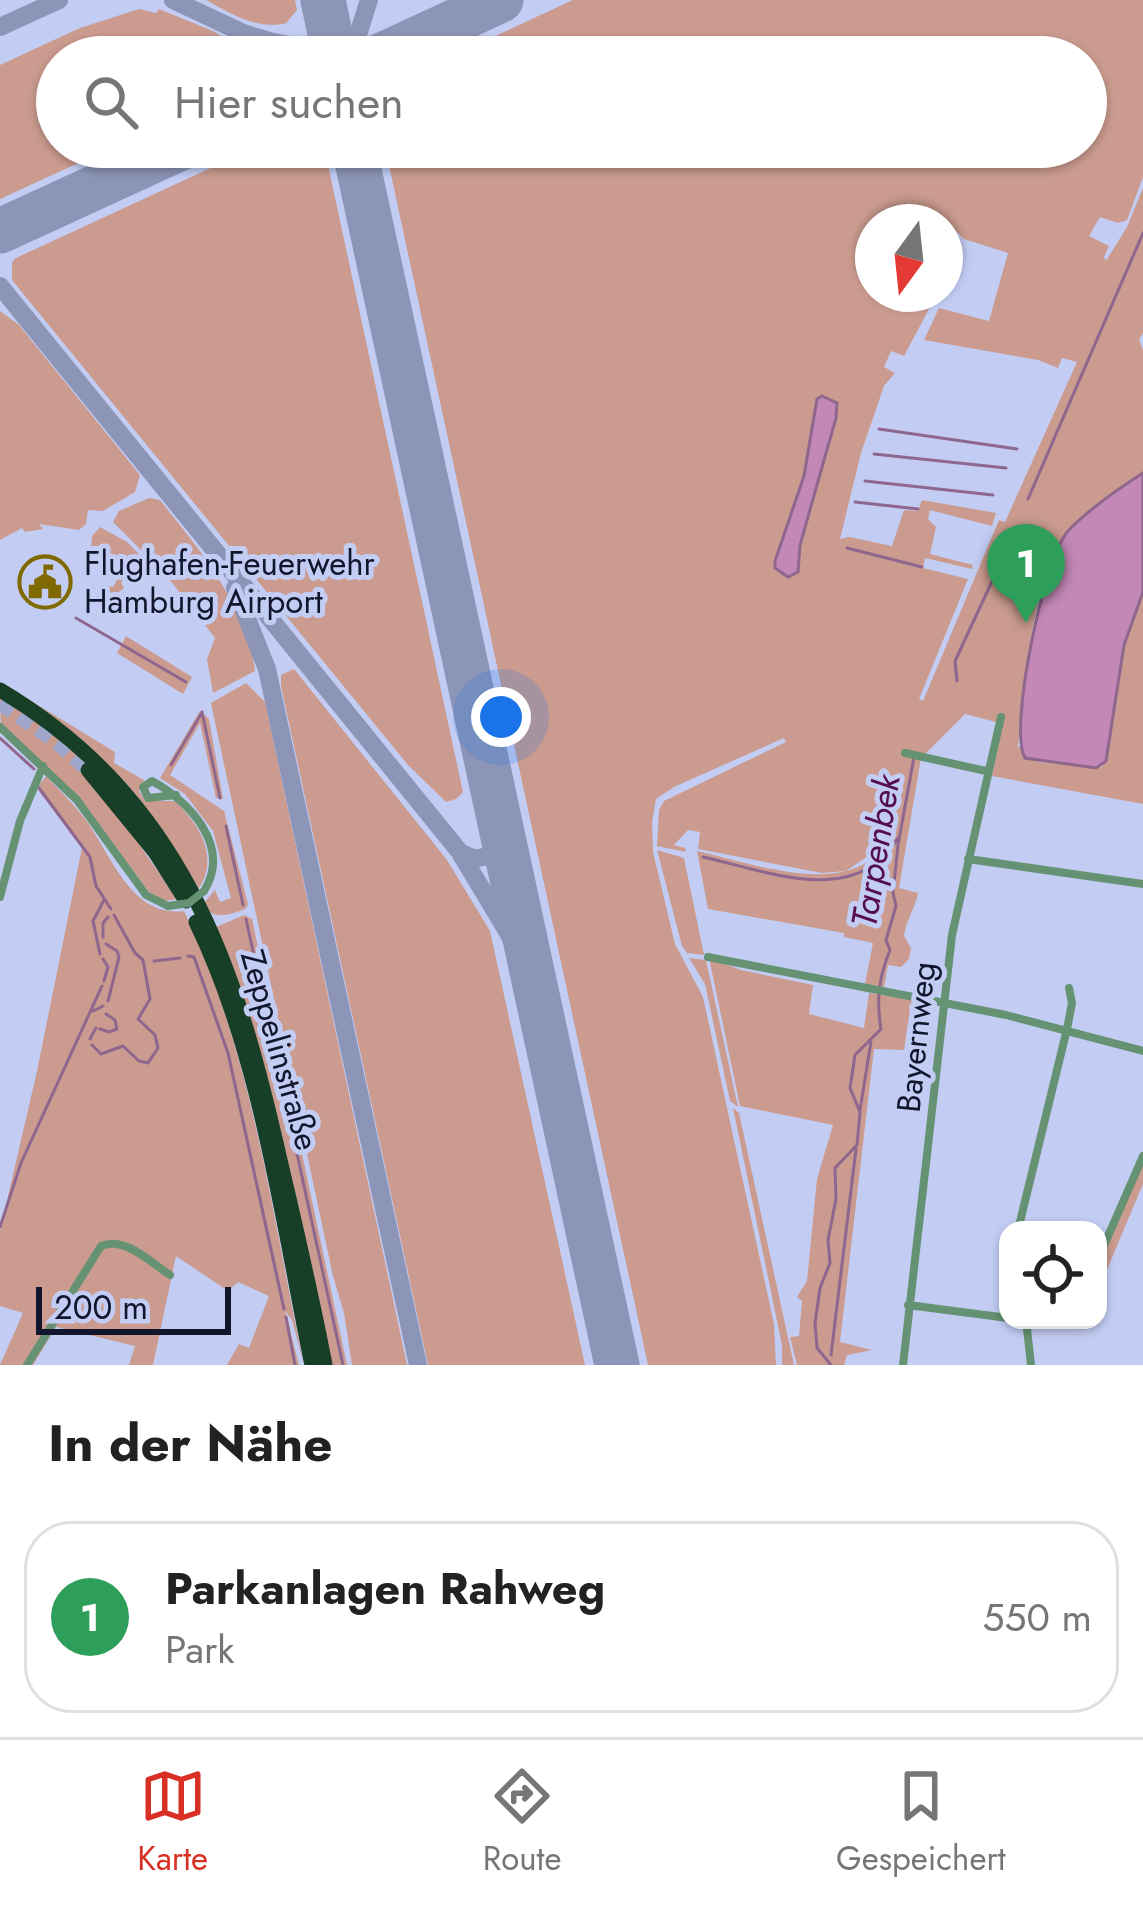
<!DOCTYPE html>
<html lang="de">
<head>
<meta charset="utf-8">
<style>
  :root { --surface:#fff; --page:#f2f2f2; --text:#222; --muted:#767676; --line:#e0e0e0; --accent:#d93025 }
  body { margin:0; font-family:Jost,sans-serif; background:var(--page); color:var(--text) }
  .controls { position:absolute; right:36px; bottom:36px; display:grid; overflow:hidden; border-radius:24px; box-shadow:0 3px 9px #0004 }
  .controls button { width:108px; height:108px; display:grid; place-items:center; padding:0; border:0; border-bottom:3px solid var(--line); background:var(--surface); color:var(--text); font:60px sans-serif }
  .compass { position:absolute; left:855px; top:204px; width:108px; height:108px; border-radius:50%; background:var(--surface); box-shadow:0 3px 9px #0004; rotate:195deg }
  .scale { position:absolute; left:36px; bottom:30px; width:195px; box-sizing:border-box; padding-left:12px; border:6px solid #11162d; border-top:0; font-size:33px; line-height:42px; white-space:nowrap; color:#11162d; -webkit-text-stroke:9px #c3cdf4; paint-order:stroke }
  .you { position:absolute; left:501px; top:717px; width:42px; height:42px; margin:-30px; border:9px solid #fff; border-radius:50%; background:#1a73e8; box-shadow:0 0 0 18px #1a73e833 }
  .badge { display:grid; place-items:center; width:78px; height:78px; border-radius:50%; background:var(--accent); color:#fff; font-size:39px; font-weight:700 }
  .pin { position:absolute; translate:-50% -99px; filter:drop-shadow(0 3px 6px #0008) }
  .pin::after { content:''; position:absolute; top:63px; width:42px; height:36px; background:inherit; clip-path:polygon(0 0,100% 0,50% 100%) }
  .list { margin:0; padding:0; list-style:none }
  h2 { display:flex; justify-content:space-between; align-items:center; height:156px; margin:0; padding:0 48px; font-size:51px }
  h2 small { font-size:39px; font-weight:400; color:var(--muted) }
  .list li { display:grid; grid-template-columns:78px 1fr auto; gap:36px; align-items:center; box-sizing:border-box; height:192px; margin:0 24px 24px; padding:0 24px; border:3px solid var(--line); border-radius:48px }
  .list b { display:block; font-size:45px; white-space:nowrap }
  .list p { margin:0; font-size:39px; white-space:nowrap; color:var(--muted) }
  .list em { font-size:39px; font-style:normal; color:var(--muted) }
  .icon { flex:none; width:66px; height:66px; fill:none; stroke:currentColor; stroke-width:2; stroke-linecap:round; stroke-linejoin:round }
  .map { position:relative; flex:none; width:1143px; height:1365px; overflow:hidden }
  .search { position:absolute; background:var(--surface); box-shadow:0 3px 9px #0004; left:36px; right:36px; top:36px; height:132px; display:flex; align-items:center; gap:30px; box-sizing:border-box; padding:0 42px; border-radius:66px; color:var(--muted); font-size:45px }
  .sheet { height:372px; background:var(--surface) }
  nav { display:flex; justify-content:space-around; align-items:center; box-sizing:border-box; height:168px; border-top:3px solid var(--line); background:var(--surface); font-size:33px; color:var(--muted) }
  nav a { display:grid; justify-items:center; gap:6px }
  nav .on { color:var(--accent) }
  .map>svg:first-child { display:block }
  .green { fill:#cb9b8f; fill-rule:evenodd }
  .water { fill:#c388b7; stroke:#8e668e; stroke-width:3 }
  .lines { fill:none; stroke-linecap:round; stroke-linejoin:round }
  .stream { stroke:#8e668e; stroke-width:3 }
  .taxiway { stroke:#8c95b7; stroke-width:18 }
  .runway { stroke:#8c95b7; stroke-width:45 }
  .highway-tunnel { stroke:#9fa8cc; stroke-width:15; stroke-dasharray:15 8; stroke-linecap:butt }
  .street { stroke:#649272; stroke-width:8 }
  .highway { stroke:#173e26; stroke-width:15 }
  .street-bridge { stroke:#649272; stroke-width:8 }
  .labels { text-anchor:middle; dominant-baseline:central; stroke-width:10; stroke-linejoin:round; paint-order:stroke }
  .poi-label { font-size:33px; fill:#11162d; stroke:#c3cdf4; text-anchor:start }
  .street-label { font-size:33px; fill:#11162d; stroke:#c3cdf4 }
  .water-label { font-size:36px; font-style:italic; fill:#550e4c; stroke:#c3cdf4 }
</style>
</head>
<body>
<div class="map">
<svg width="1143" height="1365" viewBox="0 0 1143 1365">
  <rect width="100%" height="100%" fill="#c3cdf4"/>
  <!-- green -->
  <path class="green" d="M 206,0 L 295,0 L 297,10 L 286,23 C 259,31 230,13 206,0 Z
    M 573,0 L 1143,0 L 1143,177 L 1127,220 L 1118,223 L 1100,217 L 1089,236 L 1109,246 L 1104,257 L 1106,261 L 1127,227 L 1143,188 L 1143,333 L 1139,339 L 1143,350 L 1143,473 C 1123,486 1076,518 1064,538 C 1028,597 1027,679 1018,746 L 1039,762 L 1102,767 L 1124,645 L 1143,592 L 1143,804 L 992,776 L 1004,717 L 996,722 L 965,714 L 921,758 L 899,888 L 918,893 C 915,909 906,920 904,936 L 911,948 L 909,959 L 901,967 L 888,965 L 884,987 L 865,984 L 873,943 L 844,937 L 844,933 L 708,909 L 697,851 C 747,862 830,893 873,858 L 871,854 L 846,871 L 822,873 L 698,849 L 700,832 L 688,830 L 674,845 L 685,848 L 686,852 L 657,846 L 659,810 L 664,801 L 786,742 L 784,738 L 674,787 L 656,799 L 652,822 L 653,852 L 675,944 L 703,997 L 774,1324 L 776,1365 L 648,1365 L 385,147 L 1086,147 L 1086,57 L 450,57 ZM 941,217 L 964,239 L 1008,253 L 989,321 L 939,308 L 924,340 L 1038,360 L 1058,368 L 1062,358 L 1077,362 L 1005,522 L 999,520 L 923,701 L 919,699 L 968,579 L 923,568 L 925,558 L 972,569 L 973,565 L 930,554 L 936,527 L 928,519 L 930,510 L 992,526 L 996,513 L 922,500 L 918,511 L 904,510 L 892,546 L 849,537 L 840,539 L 861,453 L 884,386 L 895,373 L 884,367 L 891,351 L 904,356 L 937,294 L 873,294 L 873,222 L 927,222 ZM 817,400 L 837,403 L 836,418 L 800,545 L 798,572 L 779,548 L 804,476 Z
    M 139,9 L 156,13 L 159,9 L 213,31 L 254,57 L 57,57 L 57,147 L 113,147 L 0,199 L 0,65 L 80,28 Z
    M 256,147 L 323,147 L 325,151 L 463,792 L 456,799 L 446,802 L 408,765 L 12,280 L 12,262 L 16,258 Z
    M 0,311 L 19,325 L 140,475 L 135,492 L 103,511 L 88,510 L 86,524 L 79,530 L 39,524 L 43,529 L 25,532 L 22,528 L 0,540 Z
    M 149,498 L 160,500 C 199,549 247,606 255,671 L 213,693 L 207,659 L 215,638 L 166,575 L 113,522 L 119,511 Z
    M 100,527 L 127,542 L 149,564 L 121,582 L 124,588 L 103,604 L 96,615 L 109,586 L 113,587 L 118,578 L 91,548 L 92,536 Z
    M 126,636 L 192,677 L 183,694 L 117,653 Z
    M 294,669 L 447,860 L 490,931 L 585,1365 L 428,1365 L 281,686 L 281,675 Z
    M 0,682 L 115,752 L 114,763 L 144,780 L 139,791 L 145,801 L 175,801 C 201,826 221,860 196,892 L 142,808 L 0,687 Z
    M 246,683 L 265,702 L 407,1365 L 352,1365 L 344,1313 L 333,1276 L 211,703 Z
    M 0,695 L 71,746 L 177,899 L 165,901 L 148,891 L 80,798 L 1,726 Z
    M 200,711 L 209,719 L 223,799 L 216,798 L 200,723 L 170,775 L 224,811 L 248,904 L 245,909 C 230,915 212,921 203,904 L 215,890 L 220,902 L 231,898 L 213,831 L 185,794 L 160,778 Z
    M 46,776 C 59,790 73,803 85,819 C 111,854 131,918 184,911 C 253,1054 271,1212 304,1365 L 292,1320 L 285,1311 L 299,1365 L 227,1365 L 239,1344 L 249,1348 L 269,1296 L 238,1282 L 228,1291 L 176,1256 L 153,1365 L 129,1365 L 135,1346 L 56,1327 L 33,1365 L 0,1365 L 23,1313 L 0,1306 L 0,1231 L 37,1071 L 82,848 L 37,788 Z
    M 657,850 L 684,858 L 704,955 L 687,953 L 682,946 Z
    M 244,915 L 252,919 L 347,1365 L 329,1365 L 256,1038 L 216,927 Z
    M 689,958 L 706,960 L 738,1107 L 730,1101 L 705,984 Z
    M 709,958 L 741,970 L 813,985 L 809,1014 L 864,1028 L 869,993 L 934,1003 L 911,1003 L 904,1050 L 874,1049 L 840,1342 L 872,1350 L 847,1355 L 844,1365 L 797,1365 L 790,1337 L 799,1336 L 802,1301 L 797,1297 L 807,1281 L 817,1179 L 833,1125 L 740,1106 Z
    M 733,1108 L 739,1113 L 794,1365 L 782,1365 L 782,1345 Z
    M 1143,1163 L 1143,1184 L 1098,1291 L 1098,1267 Z"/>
  <!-- water -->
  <path class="water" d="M 822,396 L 837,403 L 836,418 L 800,545 L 798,572 L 788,577 L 775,568 L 775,561 L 804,476 L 817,399 Z
    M 1143,473 L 1143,592 L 1124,645 L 1106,761 L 1096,768 L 1025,758 C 1008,730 1044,558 1068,531 C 1088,510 1118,489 1143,473 Z"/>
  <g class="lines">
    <!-- stream -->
    <path class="stream" d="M 879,429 L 1017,449
      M 874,454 L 1006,468
      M 865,481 L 993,495
      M 1028,499 L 1143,233
      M 855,502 L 918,509
      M 847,548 L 922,567
      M 76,618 L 186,682
      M 957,681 L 955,661 L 995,575
      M 202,712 L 220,798
      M 0,738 L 34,769
      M 171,765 L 201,714
      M 39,788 L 90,857 L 96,886 L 111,909
      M 226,826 L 243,905
      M 703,857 C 767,871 856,909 898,838
      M 246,919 L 343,1365
      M 103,937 L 103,923 L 108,917
      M 106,944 L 117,951 L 119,957 L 108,1001
      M 100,954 L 93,921 L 104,900
      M 188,956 L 194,957 L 228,1053 L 284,1309
      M 103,959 L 108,967 L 104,981
      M 154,961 L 180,958
      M 93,1011 L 103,1006
      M 100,1029 L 109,1032 L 117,1029 L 115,1020 L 106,1014
      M 90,1039 L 96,1028
      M 92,1045 L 101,1054 L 123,1046 L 139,1061 L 148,1063 L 158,1048 L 155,1035 L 138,1019 L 150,999 L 143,960 L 135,953 L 114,915
      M 860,1110 L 871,1042
      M 0,1227 L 21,1163 L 102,986
      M 286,1317 L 295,1365
      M 831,1355 L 856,1149
      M 831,1365 L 817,1348 L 815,1323 L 820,1288 L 830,1263 L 828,1240 L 836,1199 L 835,1168 L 857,1145 L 860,1112 L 850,1088 L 855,1055 L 881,1029 C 876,999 879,977 890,950 L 886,940 L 896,906 L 893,893 L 898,845 L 914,757"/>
    <!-- taxiway -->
    <path class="taxiway" d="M 173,0 L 254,38
      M 0,27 L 59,0
      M 247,34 C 301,53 354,55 410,42
      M 351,57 L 369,0
      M 351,147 L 361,178
      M 0,286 L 459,851 L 513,941 L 547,1042
      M 235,588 L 267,669 L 418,1365
      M 459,851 C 480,866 497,855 502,832"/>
    <!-- runway -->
    <path class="runway" d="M 323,0 L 335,57
      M 378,57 L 501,0
      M 354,147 L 617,1365
      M 0,231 L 183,147"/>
    <!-- highway-tunnel -->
    <path class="highway-tunnel" d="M 0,703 L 58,743 L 88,770"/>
    <!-- street -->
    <path class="street" d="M 0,727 L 77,800 L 146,895 L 168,906
      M 905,753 L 986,771
      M 176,795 L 148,798 L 143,787 L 152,781 C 189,801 232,846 204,891
      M 968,859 L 1143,884
      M 0,897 L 20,821 L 43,766
      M 708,957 L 1006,1015 L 1143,1051
      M 1018,1230 L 1067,1029 L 1072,1003 L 1069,988
      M 1098,1259 L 1143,1156
      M 908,1305 L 1008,1318
      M 1026,1320 L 1031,1365
      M 27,1365 L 101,1246 C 125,1236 150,1262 170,1275
      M 903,1365 L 952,935 L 1001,717"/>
    <!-- highway -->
    <path class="highway" d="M 0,690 C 183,799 236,965 280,1160 C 296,1228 312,1296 325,1365
      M 88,770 L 155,852 L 186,901
      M 196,922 C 261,1056 282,1220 312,1365"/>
    <!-- street-bridge -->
    <path class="street-bridge" d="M 168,906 L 189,903 L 204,891"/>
  </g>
  <!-- icons -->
  <defs>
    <g id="civic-ring" transform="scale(2.7)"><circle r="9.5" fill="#c3cdf4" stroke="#806900" stroke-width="1.5"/><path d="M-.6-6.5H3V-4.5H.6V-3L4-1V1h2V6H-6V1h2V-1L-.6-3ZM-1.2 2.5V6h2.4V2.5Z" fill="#806900"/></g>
  </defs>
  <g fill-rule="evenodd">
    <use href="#civic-ring" x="45" y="582"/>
  </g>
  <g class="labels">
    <!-- poi labels -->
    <g class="poi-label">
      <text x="84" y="563">Flughafen-Feuerwehr<tspan x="84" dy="38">Hamburg Airport</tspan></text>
    </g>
    <!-- street labels -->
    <g class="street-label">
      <text transform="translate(916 1037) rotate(-84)">Bayernweg</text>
      <text transform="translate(280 1050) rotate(74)">Zeppelinstraße</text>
    </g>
    <!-- water labels -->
    <g class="water-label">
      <text transform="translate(875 851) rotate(-81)">Tarpenbek</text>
    </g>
  </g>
</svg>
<div class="controls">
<button><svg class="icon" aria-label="locate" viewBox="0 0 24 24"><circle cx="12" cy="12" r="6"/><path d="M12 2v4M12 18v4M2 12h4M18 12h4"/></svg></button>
</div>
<svg class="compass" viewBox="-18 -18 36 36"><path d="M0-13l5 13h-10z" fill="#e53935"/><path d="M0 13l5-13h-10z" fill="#767676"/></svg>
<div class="scale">200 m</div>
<div class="you"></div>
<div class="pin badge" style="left:1026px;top:623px;background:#2e9e5b">1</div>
<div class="search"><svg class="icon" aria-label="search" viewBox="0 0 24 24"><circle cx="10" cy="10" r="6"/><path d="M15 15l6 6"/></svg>Hier suchen</div>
</div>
<section class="sheet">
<h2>In der Nähe<small></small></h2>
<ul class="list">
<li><span class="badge" style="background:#2e9e5b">1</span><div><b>Parkanlagen Rahweg</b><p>Park</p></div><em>550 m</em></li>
</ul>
</section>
<nav>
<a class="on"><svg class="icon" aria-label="map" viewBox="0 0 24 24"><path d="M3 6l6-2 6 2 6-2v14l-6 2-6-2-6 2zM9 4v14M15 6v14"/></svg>Karte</a>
<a><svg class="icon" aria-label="directions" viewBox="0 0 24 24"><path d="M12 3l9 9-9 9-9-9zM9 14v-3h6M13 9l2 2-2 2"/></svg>Route</a>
<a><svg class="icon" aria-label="saved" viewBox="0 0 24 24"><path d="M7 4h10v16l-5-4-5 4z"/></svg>Gespeichert</a>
</nav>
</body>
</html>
